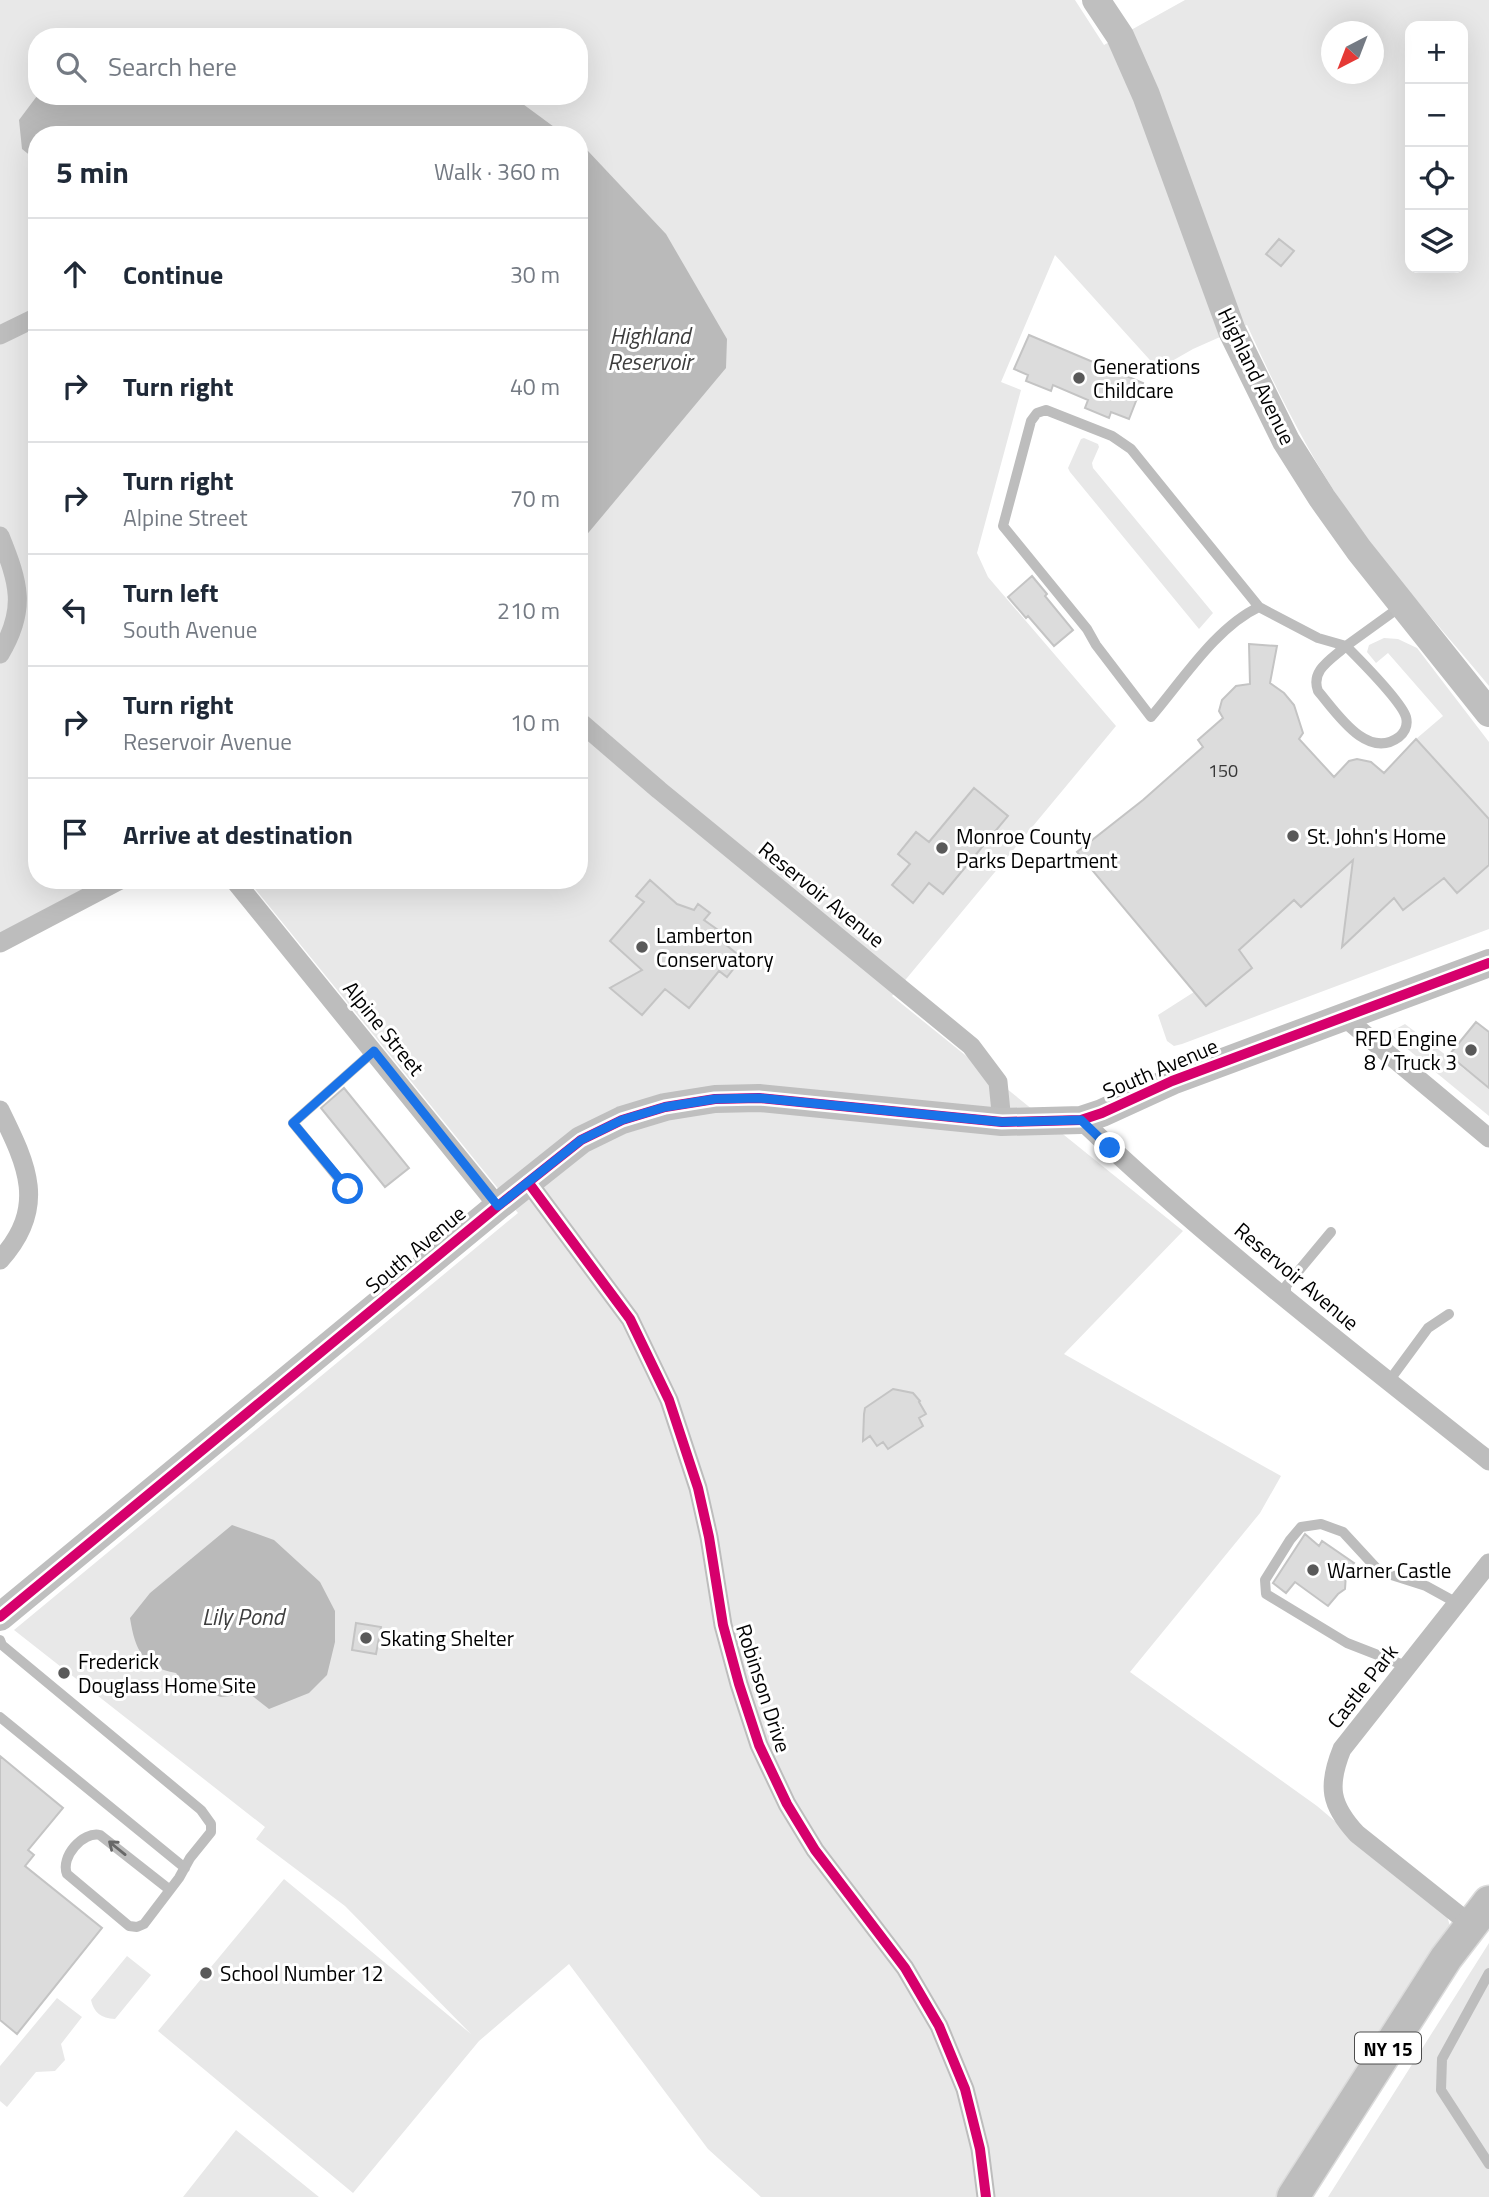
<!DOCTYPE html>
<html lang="en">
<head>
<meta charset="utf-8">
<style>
  :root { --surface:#fff; --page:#f2f2f3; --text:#1f2937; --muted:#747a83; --line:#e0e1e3 }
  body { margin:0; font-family:"Titillium Web",sans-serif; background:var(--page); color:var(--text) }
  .controls { position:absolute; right:21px; top:21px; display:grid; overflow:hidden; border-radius:14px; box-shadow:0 7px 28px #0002 }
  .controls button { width:63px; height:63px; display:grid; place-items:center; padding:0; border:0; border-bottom:2px solid var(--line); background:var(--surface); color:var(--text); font:35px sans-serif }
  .compass { position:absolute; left:1321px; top:21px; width:63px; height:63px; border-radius:50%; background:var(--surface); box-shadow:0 7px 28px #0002; rotate:222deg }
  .stop { position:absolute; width:21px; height:21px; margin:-16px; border:5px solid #1a73e8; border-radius:50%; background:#fff }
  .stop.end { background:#1a73e8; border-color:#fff; box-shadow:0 2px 7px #0008 }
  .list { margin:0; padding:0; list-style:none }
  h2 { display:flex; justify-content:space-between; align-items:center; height:91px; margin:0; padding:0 28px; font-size:30px }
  h2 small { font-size:23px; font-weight:400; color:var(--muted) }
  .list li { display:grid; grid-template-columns:46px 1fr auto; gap:21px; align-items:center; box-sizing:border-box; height:112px; padding:0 28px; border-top:2px solid var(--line) }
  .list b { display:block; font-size:26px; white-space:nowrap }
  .list p { margin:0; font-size:23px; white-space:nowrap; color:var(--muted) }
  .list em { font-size:23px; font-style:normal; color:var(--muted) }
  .icon { flex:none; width:38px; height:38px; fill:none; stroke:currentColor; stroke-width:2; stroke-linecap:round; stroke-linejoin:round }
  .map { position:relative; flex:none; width:1489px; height:2197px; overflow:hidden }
  .search { position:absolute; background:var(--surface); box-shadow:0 7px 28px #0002; left:28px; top:28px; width:560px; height:77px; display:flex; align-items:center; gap:18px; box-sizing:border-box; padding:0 24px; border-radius:28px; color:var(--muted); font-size:26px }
  .panel { position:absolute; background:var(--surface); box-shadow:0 7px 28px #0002; left:28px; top:126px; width:560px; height:763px; border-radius:28px }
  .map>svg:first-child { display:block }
  .green { fill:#e8e8e8; fill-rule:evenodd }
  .water { fill:#bababa }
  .building { fill:#dcdcdc; stroke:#c4c4c4; stroke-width:2 }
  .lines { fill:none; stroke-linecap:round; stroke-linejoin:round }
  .primary-casing { stroke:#dbdbdb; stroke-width:35 }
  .lane { stroke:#bdbdbd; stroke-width:10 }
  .street { stroke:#bdbdbd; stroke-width:19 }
  .secondary { stroke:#bfbfbf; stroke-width:28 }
  .primary { stroke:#bdbdbd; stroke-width:32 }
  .cycleway-casing { stroke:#fff; stroke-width:15 }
  .cycleway { stroke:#d6006c; stroke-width:10 }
  .oneway { stroke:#686868 }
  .route { stroke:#1a73e8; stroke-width:9 }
  .poi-dot { fill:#595959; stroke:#fff; stroke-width:2.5 }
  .labels { text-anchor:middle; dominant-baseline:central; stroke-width:6; stroke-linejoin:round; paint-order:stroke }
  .number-label { font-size:18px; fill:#373737 }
  .shield { fill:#fff; stroke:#4c4c4c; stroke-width:2 }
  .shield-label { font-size:19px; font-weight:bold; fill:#000 }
  .poi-label { font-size:21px; fill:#000; stroke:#fff; text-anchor:start }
  .street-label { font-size:21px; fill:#000; stroke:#fff }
  .water-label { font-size:23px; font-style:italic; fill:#3e3e3e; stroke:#fff }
</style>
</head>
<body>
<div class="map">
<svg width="1489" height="2197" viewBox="0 0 1489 2197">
  <rect width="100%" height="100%" fill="#fff"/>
  <!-- green -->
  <path class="green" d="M 0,0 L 1075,0 L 1104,45 L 1185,0 L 1489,0 L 1489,686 C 1443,630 1393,576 1351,516 C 1309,456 1277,391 1247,325 L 1193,349 L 1158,369 L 1055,255 L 1001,382 L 1021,390 L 977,553 L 988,577 L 1116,726 L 892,996 L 1183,1231 L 1064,1354 L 1281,1476 L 1260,1513 L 1130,1672 L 1317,1806 L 1447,1916 L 1450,1926 L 1277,2197 L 761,2197 L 708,2149 L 569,1964 L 479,2041 L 353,2193 L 158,2031 L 284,1879 L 471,2034 L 345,1906 L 256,1839 L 265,1827 L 14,1630 L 518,1213 L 248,880 L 579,880 L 579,135 L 37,135 L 37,880 L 100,880 L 0,933 ZM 1410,26 L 1463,26 L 1463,268 L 1410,268 ZM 1332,32 L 1374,32 L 1374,74 L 1332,74 ZM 37,37 L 579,37 L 579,96 L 37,96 Z
    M 1084,438 L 1098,444 L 1099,447 L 1092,463 L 1093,468 L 1213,613 L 1199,629 L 1070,472 L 1068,468 L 1081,439 Z
    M 1384,638 L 1398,639 L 1417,648 L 1489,742 L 1489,819 L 1416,739 L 1443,716 L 1388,653 L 1376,663 L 1367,652 L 1369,645 Z
    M 1357,856 L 1371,871 L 1349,891 L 1343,945 L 1394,898 L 1404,910 L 1444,878 L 1458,893 L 1489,865 L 1489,929 L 1182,1044 L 1174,1046 L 1167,1041 L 1158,1015 L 1194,992 L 1206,1006 L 1252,968 L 1239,950 L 1294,900 L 1301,907 Z
    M 1405,1024 L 1489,1088 L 1489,1116 L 1388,1033 Z
    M 1489,1943 L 1489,2197 L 1328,2197 Z
    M 127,1956 L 151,1975 L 115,2019 C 101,2018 94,2013 91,2000 Z
    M 57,1998 L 82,2017 L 61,2044 L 65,2060 L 55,2071 L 36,2072 L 7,2107 L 0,2101 L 0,2066 Z
    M 236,2130 L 319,2197 L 183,2197 Z"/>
  <!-- water -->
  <path class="water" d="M 199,30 L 318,32 L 343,37 L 168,37 Z
    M 37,96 L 512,96 L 565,135 L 37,135 L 37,161 L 22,149 L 19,120 Z
    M 579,145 L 588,151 L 666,234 L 727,339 L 726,368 L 579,544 Z
    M 232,1525 L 274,1540 L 320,1582 L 335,1611 L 335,1642 L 327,1675 L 309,1693 L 269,1709 L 250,1694 L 221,1697 L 186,1686 L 176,1673 C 143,1667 135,1650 130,1618 L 150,1593 Z"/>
  <!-- building -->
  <path class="building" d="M 1279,239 L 1294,251 L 1281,266 L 1266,254 Z
    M 1029,335 L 1143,383 L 1129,419 L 1111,412 L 1109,418 L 1085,408 L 1088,400 L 1053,385 L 1051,391 L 1026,381 L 1028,375 L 1014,369 Z
    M 1032,576 L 1047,594 L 1045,596 L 1073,630 L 1054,646 L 1028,616 L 1026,618 L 1008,597 Z
    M 1249,644 L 1277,646 L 1270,683 L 1284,693 L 1294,705 L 1303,733 L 1299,739 L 1334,777 L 1349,761 L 1357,759 L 1371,762 L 1384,773 L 1416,739 L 1489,819 L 1489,865 L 1457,893 L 1444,878 L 1403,910 L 1394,898 L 1342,947 L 1353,860 L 1301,907 L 1294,900 L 1239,950 L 1252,968 L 1206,1006 L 1077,852 L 1143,800 L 1203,747 L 1198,740 L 1223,718 L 1219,711 L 1222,700 L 1236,686 L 1250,684 Z
    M 974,788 L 1008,816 L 943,894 L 929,883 L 913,903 L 892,885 L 910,864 L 898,854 L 916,832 L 929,842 Z
    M 650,880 L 677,904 L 694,910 L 698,904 L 710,913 L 704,920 L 718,930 L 714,935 L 742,958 L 727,977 L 719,971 L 689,1008 L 665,989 L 642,1015 L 610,988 L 642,970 L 610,941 L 644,902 L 636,896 Z
    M 1476,1022 L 1489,1032 L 1489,1088 L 1449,1055 Z
    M 344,1088 L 409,1168 L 385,1187 L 321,1108 Z
    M 893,1389 L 913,1393 L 920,1401 L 919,1402 L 926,1414 L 919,1418 L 923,1426 L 888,1449 L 883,1442 L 877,1446 L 870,1436 L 863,1441 L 864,1414 L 865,1408 Z
    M 1305,1534 L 1319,1546 L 1322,1541 L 1354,1563 L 1346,1574 L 1345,1589 L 1338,1594 L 1328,1606 L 1295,1582 L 1286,1593 L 1273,1583 Z
    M 356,1623 L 381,1627 L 376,1654 L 352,1650 Z
    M 0,1756 L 63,1808 L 28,1850 L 34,1855 L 25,1866 L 102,1928 L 17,2034 L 0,2020 Z"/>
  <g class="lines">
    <!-- primary casing -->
    <g class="primary-casing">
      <path id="primary" d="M 1293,2197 L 1446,1958 L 1489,1902"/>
    </g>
    <!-- lane -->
    <path class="lane" d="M 1259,607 L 1131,449 L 1112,436 L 1046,410 L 1037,413 L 1031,421 L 1003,526 L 1087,629 L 1096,645 L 1151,717 C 1182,681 1216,627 1259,607 L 1318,638 L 1346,646 L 1400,607
      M 1346,646 C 1360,660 1401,701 1406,717 C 1408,725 1405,732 1399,737 C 1367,761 1336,712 1318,691 C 1310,670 1332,659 1346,646 Z
      M 348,1190 L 293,1123 L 374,1051
      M 1286,1299 L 1286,1286 L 1331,1232
      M 1389,1381 L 1428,1328 L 1449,1314
      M 0,1640 L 2,1645 L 201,1810 L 211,1824 L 211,1832 L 190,1858 L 179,1878 L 144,1924 L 137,1927 L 129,1926 L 67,1874 C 60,1857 83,1831 100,1835 L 170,1890
      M 1406,1666 L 1347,1643 L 1266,1594 L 1265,1580 L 1290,1540 L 1301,1527 L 1321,1524 L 1343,1532 L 1379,1571 L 1426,1586 L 1457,1603
      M 0,1717 L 185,1868
      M 1489,1973 L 1442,2059 L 1441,2090 L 1489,2164"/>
    <!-- street -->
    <path class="street" d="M 0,335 L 37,317
      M 0,536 C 19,583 27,609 0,654
      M 579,721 L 659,790 L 971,1046 L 998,1082 L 1002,1122
      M 234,880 L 498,1206
      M 0,943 L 120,880
      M 1344,1017 L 1489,1138
      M 0,1110 C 27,1165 48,1207 0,1260
      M 1081,1120 C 1209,1242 1351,1351 1489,1461
      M 528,1182 L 630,1319 L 669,1400 L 698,1488 L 709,1537 L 723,1625 L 739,1684 L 759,1745 L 787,1804 L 815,1850 L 905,1968 L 939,2026 L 965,2089 L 980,2149 L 986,2197
      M 1470,1924 L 1357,1834 C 1330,1805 1327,1786 1342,1749 L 1489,1563"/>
    <!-- secondary -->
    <path class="secondary" d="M 1096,0 L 1120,36 L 1146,95 L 1232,331 L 1286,441 L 1322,498 L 1359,550 L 1489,713
      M 0,1617 L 498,1206 L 581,1140 L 622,1120 L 665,1107 L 715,1099 L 759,1098 L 1002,1122 L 1081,1120 L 1102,1113 L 1172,1081 L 1489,963"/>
    <!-- primary -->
    <use href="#primary" class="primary"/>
    <!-- cycleway casing -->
    <g class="cycleway-casing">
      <path id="cycleway" d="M 528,1182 L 630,1319 L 669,1400 L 698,1488 L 709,1537 L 723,1625 L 739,1684 L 759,1745 L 787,1804 L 815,1850 L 905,1968 L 939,2026 L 965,2089 L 980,2149 L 986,2197
        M 0,1617 L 498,1206 L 581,1140 L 622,1120 L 665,1107 L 715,1099 L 759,1098 L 1002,1122 L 1081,1120 L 1102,1113 L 1172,1081 L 1489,963"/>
    </g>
    <!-- cycleway -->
    <use href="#cycleway" class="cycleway"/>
  </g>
  <!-- one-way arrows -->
  <defs><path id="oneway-shaft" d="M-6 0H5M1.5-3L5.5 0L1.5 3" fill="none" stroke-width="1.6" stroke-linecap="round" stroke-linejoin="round" transform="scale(1.75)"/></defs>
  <use class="oneway" href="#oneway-shaft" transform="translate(117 1848) rotate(-141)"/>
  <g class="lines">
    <!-- route -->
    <path class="route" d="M 348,1189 L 293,1123 L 374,1051 L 498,1206 L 581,1140 L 622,1120 L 665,1107 L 715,1099 L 759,1098 L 1002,1122 L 1081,1120 L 1110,1148"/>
  </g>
  <!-- markers -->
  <g class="poi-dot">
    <circle cx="1079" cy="378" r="7"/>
    <circle cx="1293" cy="836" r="7"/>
    <circle cx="942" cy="848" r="7"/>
    <circle cx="642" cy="947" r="7"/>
    <circle cx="1471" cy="1050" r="7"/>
    <circle cx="1313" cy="1570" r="7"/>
    <circle cx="366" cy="1638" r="7"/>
    <circle cx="64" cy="1673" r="7"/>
    <circle cx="206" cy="1973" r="7"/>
  </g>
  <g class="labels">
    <!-- number labels -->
    <g class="number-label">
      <text x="1223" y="770">150</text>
    </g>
    <!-- shield labels -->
    <rect class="shield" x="1355" y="2032.5" width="66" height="31" rx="5"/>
    <g class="shield-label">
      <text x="1388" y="2048">NY 15</text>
    </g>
    <!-- poi labels -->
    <g class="poi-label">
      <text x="1093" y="366">Generations<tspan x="1093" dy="24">Childcare</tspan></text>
      <text x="956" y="836">Monroe County<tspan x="956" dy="24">Parks Department</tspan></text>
      <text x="1307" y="836">St. John's Home</text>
      <text x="656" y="935">Lamberton<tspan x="656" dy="24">Conservatory</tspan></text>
      <text x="1457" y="1038" text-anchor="end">RFD Engine<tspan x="1457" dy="24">8 / Truck 3</tspan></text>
      <text x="1327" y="1570">Warner Castle</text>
      <text x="380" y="1638">Skating Shelter</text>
      <text x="78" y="1661">Frederick<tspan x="78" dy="24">Douglass Home Site</tspan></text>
      <text x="220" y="1973">School Number 12</text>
    </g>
    <!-- street labels -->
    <g class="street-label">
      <text transform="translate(1257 376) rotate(64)">Highland Avenue</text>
      <text transform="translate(822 894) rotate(39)">Reservoir Avenue</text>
      <text transform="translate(384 1028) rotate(51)">Alpine Street</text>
      <text transform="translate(1160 1068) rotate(-23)">South Avenue</text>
      <text transform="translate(415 1249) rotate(-40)">South Avenue</text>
      <text transform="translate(1297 1276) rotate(40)">Reservoir Avenue</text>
      <text transform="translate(1362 1686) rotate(-52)">Castle Park</text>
      <text transform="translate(764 1688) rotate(72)">Robinson Drive</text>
    </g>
    <!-- water labels -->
    <g class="water-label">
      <text x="650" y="335">Highland<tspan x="650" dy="26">Reservoir</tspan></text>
      <text x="243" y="1616">Lily Pond</text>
    </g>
  </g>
</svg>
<div class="controls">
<button>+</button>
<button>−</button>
<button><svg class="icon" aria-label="locate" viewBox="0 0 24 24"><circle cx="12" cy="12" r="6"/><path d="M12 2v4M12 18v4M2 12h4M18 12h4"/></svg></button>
<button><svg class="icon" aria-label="layers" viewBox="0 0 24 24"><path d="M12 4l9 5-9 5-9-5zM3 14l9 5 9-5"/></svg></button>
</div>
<svg class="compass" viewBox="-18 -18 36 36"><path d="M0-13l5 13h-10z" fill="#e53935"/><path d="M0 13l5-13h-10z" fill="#747a83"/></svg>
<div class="stop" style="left:348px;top:1189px"></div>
<div class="stop end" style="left:1110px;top:1148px"></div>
<div class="search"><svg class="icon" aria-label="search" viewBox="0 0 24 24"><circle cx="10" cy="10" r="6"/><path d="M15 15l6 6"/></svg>Search here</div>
<section class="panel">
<h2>5 min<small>Walk · 360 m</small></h2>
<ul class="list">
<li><svg class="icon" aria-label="ahead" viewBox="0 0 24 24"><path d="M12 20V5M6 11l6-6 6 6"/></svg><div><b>Continue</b></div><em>30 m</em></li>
<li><svg class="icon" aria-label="right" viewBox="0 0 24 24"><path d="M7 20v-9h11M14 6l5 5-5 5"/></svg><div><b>Turn right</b></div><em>40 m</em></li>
<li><svg class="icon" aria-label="right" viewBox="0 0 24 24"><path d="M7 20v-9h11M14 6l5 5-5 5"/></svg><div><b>Turn right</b><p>Alpine Street</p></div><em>70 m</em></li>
<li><svg class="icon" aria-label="left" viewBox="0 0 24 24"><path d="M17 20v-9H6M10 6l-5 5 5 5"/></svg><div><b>Turn left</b><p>South Avenue</p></div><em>210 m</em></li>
<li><svg class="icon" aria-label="right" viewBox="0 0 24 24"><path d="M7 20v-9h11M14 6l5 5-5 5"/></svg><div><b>Turn right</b><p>Reservoir Avenue</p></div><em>10 m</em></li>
<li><svg class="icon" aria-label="arrive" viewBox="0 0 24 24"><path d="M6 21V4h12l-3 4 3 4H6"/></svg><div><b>Arrive at destination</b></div></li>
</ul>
</section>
</div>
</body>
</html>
